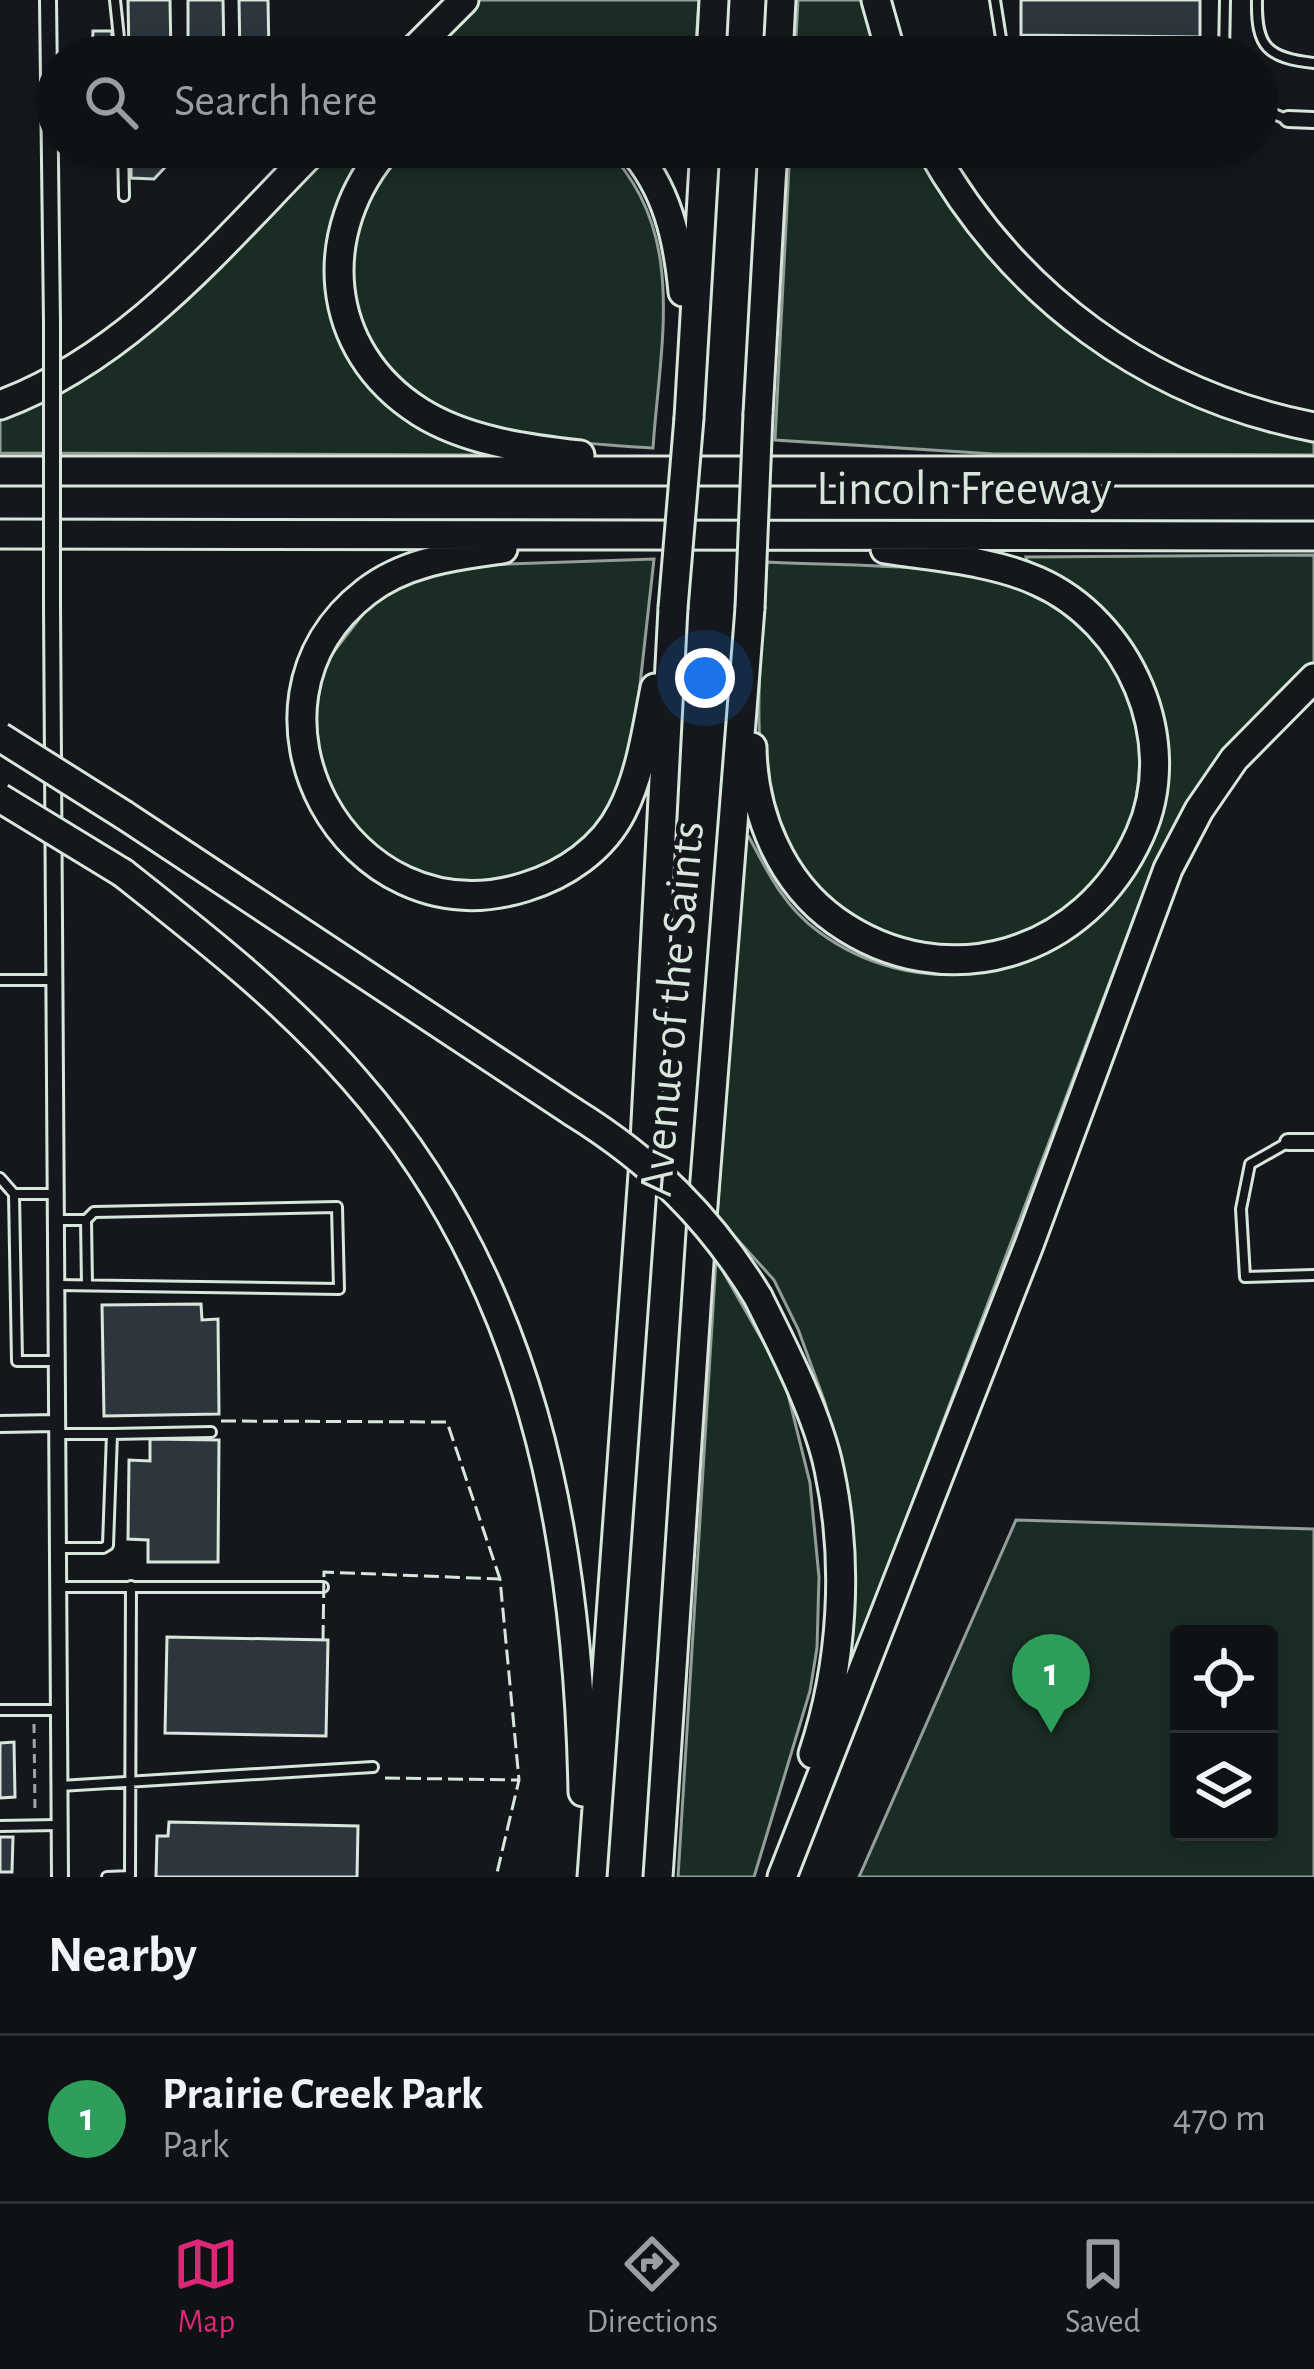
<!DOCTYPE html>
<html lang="en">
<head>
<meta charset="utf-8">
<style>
  :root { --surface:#0f1215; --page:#1d2022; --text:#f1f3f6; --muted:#9b9ea0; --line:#2f3234; --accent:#db2777 }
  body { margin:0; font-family:"Alegreya Sans",sans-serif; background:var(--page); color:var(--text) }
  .controls { position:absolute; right:36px; bottom:36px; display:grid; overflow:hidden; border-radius:12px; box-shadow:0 6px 18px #0003 }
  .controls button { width:108px; height:108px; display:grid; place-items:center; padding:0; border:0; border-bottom:3px solid var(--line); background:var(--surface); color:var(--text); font:60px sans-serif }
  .you { position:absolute; left:705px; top:678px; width:42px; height:42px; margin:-30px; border:9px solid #fff; border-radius:50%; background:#1a73e8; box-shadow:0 0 0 18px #1a73e833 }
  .badge { display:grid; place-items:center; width:78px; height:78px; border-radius:50%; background:var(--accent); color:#fff; font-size:39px; font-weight:700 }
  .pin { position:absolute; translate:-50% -99px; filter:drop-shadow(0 3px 6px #0008) }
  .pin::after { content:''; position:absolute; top:63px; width:42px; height:36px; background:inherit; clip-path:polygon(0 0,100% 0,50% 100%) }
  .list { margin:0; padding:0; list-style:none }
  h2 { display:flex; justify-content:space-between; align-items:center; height:156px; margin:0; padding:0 48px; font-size:51px }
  h2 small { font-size:39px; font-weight:400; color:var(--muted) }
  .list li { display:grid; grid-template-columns:78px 1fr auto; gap:36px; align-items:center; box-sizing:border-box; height:168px; padding:0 48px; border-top:3px solid var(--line) }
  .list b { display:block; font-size:45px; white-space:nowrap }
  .list p { margin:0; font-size:39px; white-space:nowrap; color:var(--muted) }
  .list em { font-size:39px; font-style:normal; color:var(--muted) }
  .icon { flex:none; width:66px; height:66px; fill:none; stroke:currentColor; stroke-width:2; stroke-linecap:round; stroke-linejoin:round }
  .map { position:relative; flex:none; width:1314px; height:1877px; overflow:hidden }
  .search { position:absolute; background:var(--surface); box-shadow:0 6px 18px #0003; left:36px; right:36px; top:36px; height:132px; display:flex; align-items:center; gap:30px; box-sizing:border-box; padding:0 42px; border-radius:66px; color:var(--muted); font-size:45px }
  .sheet { height:324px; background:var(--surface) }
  nav { display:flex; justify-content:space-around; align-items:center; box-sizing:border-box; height:168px; border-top:3px solid var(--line); background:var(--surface); font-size:33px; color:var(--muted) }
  nav a { display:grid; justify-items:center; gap:6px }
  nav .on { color:var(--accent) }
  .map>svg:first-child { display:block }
  .green { fill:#1a2d24; stroke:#939e99; stroke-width:3; fill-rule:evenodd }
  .building { fill:#2c363c; stroke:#d8e6dc; stroke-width:3 }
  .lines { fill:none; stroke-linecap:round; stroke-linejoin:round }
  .lane-casing { stroke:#d8e6dc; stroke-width:14 }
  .street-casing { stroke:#d8e6dc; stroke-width:20 }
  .highway-casing { stroke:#d8e6dc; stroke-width:33 }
  .path { stroke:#9da8a2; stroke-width:3; stroke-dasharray:9 6; stroke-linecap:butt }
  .lane { stroke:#14181c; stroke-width:8 }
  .street { stroke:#14181c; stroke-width:14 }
  .highway { stroke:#14181c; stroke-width:27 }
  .street-bridge-casing { stroke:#d8e6dc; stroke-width:20; stroke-linecap:butt }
  .highway-bridge-casing { stroke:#d8e6dc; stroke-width:33; stroke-linecap:butt }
  .street-bridge { stroke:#14181c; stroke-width:14 }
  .highway-bridge { stroke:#14181c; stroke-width:27 }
  .fence { stroke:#d8e6dc; stroke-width:3; stroke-dasharray:15 6; stroke-linecap:butt }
  .labels { text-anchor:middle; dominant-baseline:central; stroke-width:9; stroke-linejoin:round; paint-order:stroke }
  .street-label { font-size:48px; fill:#d8e6dc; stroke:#14181c }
</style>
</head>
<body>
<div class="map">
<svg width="1314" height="1877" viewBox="0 0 1314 1877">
  <rect width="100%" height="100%" fill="#14181c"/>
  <!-- green -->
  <path class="green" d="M 480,0 L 699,0 L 695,57 L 423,57 Z
    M 798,0 L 865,0 L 881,57 L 795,57 Z
    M 332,147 L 371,147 C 318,218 326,253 339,334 L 477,447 L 476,455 L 0,453 L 0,418 C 134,365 233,247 332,147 Z
    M 408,147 L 604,147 C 689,229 660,343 653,448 C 590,445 494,436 438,408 C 336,356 323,220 408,147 Z
    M 790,147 L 919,147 C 998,307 1142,404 1314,441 L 1314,455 L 994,454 L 775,440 Z
    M 1314,555 L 1314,667 L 1196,794 L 1153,868 L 849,1670 L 845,1669 L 842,1468 L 825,1403 L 798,1329 L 774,1280 L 717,1217 L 742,841 L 749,837 C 768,873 785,908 819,932 C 911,1000 1043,986 1112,894 C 1120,883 1134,870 1140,857 C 1147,840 1144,779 1145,757 C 1146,721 1155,682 1134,650 C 1111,614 1062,590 1028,565 L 1026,557 Z
    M 654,559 L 632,757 L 616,801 L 591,837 L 559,862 L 490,888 L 422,879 L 353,833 L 316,759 L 313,697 L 328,659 L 373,601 L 399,584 L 432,572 L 481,565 Z
    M 767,562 C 836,566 969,562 1029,590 C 1187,663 1172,887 1008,941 C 977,952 952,955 919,947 C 883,938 866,936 839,909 C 823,893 792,872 783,850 C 745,760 762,656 767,562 Z
    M 716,1259 L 784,1378 L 810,1483 L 819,1577 L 817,1648 L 810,1691 L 754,1877 L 678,1877 Z
    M 1016,1520 L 1314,1529 L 1314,1877 L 859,1877 ZM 1179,1634 L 1269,1634 L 1269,1832 L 1179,1832 Z"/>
  <!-- building -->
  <path class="building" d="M 128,0 L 170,0 L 171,57 L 129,57 Z
    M 188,0 L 223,0 L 224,57 L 188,57 Z
    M 239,0 L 268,0 L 269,57 L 240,57 Z
    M 1021,0 L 1200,0 L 1200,37 L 1021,35 Z
    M 93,31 L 112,31 L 111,57 L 92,57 Z
    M 131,147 L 172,147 L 172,160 L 154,179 L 131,178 Z
    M 201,1304 L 202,1320 L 218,1319 L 219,1414 L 104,1416 L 102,1305 Z
    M 150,1439 L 219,1440 L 218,1562 L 148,1562 L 148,1540 L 128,1539 L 129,1460 L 150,1461 Z
    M 167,1637 L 328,1640 L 326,1736 L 165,1733 Z
    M 14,1742 L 15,1797 L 0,1798 L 0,1743 Z
    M 169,1822 L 358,1826 L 357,1877 L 156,1877 L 157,1836 L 168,1836 Z
    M 0,1837 L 13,1837 L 12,1872 L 0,1872 Z"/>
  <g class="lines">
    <!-- lane casing -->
    <g class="lane-casing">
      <path id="lane" d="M 115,0 L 121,57
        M 995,0 L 1004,57
        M 1257,0 C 1256,47 1267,58 1314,63
        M 1224,57 L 1225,0
        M 1257,107 L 1286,119
        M 123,147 L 124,196
        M 0,980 L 53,980
        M 1287,1143 L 1250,1164 L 1241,1209 L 1245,1277 L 1314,1275
        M 0,1178 L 14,1194
        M 54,1194 L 14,1194 L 17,1361 L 55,1361
        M 55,1220 L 86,1220 L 94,1212 L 337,1207 L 339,1289 L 56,1285
        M 86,1220 L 87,1285
        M 56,1434 L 112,1434 L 108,1545 L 103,1548 L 58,1548
        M 112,1434 L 211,1432
        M 58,1587 L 323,1587
        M 0,1710 L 58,1710
        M 60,1786 L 373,1767
        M 0,1826 L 58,1825
        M 107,1877 L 130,1876 L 131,1586"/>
    </g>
    <!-- street casing -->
    <g class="street-casing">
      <path id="street" d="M 48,0 L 52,322
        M 1288,119 L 1314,120
        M 52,604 L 60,1877
        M 1288,1142 L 1314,1142
        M 0,1424 L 55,1423"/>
    </g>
    <!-- highway casing -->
    <g class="highway-casing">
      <path id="highway" d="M 876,0 L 892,57
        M 407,57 L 464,0
        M 711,57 L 714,0
        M 778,57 L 781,0
        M 388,147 C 315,230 322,350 420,412 C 466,441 527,449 580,455
        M 630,147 C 667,188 678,238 683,292
        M 930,147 C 1012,295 1148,395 1314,427
        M 0,405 C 131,356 222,243 317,147
        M 758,414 L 773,147
        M 689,418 L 705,147
        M 0,471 L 1314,471
        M 0,534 L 1314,536
        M 503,549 C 455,556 406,561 366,592 C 219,706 347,943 525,887 C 565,875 603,849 622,811 C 641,774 647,728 655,688
        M 752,747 C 753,814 781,882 836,921 C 945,998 1086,956 1140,834 C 1182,740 1129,621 1037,581 C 990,560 935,557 885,549
        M 124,815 L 573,1112
        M 123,873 C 204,937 286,1001 354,1079 C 531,1280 578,1531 583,1792
        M 758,1297 C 783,1347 818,1415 829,1469 C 849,1561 843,1665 813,1754
        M 592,1877 L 644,1160 L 673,608
        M 658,1877 L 702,1218 L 750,608
        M 782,1877 L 1029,1245 L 1168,869 L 1199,810 L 1234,759 L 1314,678"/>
    </g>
    <!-- path -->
    <path class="path" d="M 34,1724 L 35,1811"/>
    <!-- lane -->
    <use href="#lane" class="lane"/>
    <!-- street -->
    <use href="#street" class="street"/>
    <!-- highway -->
    <use href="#highway" class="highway"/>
    <!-- street-bridge casing -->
    <g class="street-bridge-casing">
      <path id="street-bridge" d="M 52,322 L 52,604"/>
    </g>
    <!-- highway-bridge casing -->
    <g class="highway-bridge-casing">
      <path id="highway-bridge" d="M 673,608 L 689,418
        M 750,608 L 758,414
        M 0,737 L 124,815
        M 0,798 L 123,873
        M 573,1112 C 652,1161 710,1218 758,1297"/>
    </g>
    <!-- street-bridge -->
    <use href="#street-bridge" class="street-bridge"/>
    <!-- highway-bridge -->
    <use href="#highway-bridge" class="highway-bridge"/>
    <!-- fence -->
    <path class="fence" d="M 221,1421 L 447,1422 L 500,1579
      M 323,1640 L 324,1572 L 500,1579 L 519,1780 L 496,1877
      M 385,1778 L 519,1780"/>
  </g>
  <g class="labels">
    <!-- street labels -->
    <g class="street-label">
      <text x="964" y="490">Lincoln Freeway</text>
      <text transform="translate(673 1009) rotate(-85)">Avenue of the Saints</text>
    </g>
  </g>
</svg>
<div class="controls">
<button><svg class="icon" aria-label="locate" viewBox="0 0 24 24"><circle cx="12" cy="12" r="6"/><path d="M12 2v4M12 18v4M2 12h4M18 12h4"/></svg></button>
<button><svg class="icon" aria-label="layers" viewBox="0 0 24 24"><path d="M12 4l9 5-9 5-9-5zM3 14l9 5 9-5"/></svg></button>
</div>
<div class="you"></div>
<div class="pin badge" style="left:1051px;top:1733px;background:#2e9e5b">1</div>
<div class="search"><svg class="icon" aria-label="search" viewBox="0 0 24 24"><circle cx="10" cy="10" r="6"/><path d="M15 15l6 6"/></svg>Search here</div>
</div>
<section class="sheet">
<h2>Nearby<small></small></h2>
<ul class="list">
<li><span class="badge" style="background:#2e9e5b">1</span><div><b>Prairie Creek Park</b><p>Park</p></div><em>470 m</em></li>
</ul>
</section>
<nav>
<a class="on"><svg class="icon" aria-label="map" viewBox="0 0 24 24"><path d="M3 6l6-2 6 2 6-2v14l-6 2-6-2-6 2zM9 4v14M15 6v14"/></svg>Map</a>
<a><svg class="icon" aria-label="directions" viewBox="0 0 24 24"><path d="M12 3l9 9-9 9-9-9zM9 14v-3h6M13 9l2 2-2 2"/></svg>Directions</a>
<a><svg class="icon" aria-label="saved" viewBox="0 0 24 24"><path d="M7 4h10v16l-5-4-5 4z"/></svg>Saved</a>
</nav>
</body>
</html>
